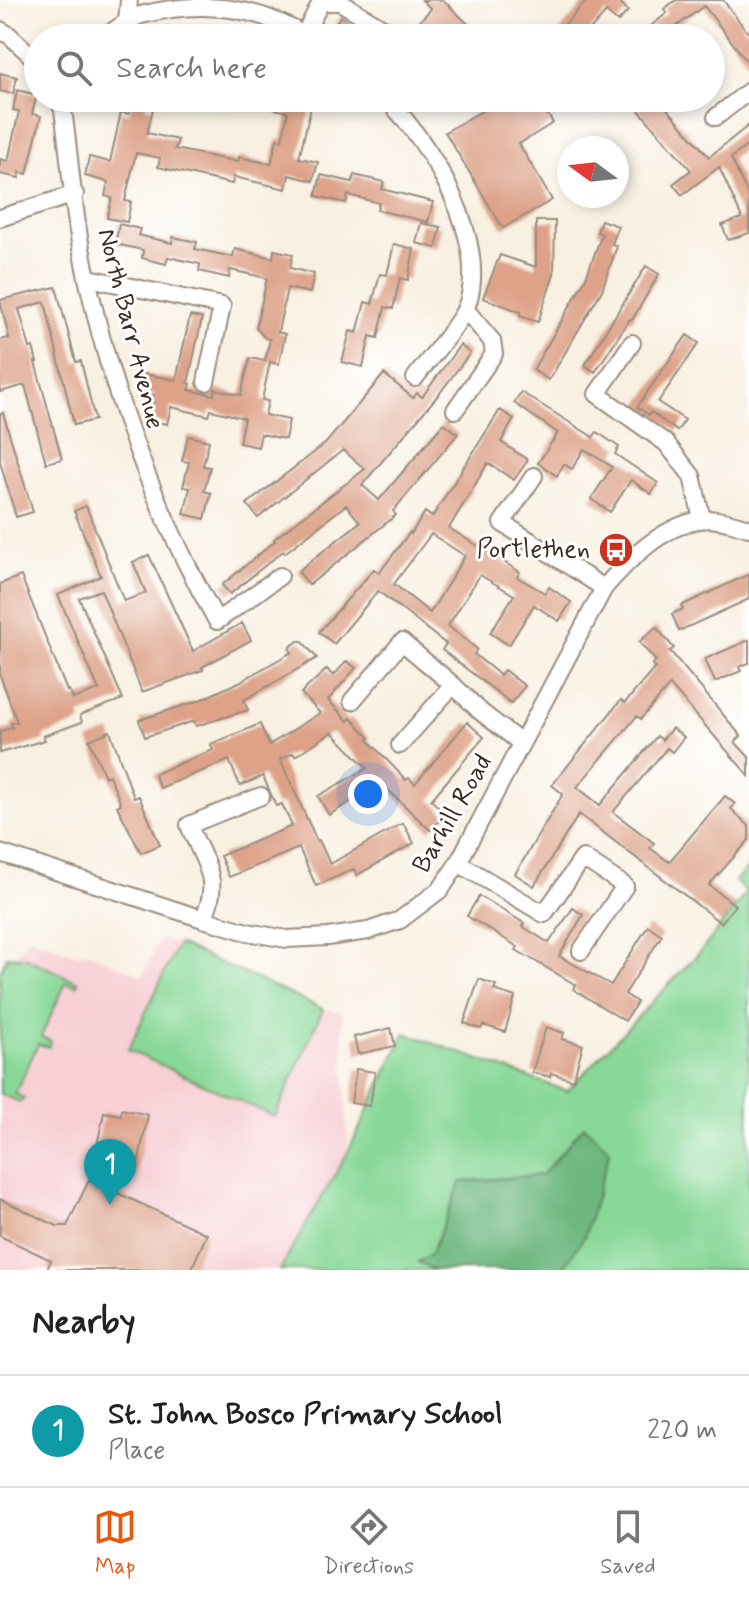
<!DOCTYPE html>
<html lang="en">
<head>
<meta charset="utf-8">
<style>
  :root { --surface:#fff; --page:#f2f2f2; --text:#222; --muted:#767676; --line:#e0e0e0; --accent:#ea580c }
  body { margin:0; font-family:Mynerve,sans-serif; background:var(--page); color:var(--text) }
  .compass { position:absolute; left:557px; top:136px; width:72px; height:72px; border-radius:50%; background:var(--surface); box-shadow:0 4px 12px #0003; rotate:285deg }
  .you { position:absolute; left:368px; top:794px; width:28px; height:28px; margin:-20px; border:6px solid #fff; border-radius:50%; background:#1a73e8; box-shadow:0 0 0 12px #1a73e833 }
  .badge { display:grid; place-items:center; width:52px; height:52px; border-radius:50%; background:var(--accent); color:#fff; font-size:26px; font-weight:700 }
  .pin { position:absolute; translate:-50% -66px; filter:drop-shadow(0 2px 4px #0008) }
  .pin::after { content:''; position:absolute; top:42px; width:28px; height:24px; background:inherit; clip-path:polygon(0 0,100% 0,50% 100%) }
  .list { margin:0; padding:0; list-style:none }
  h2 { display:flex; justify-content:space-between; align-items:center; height:104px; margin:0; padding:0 32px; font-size:34px }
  h2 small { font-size:26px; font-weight:400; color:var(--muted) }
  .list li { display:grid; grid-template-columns:52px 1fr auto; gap:24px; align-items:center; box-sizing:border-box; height:112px; padding:0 32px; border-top:2px solid var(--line) }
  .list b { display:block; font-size:30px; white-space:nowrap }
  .list p { margin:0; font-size:26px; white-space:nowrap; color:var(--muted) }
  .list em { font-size:26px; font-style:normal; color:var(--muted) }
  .icon { flex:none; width:44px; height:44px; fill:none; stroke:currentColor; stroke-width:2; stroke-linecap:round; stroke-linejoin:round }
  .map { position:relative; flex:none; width:749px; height:1270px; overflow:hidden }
  .search { position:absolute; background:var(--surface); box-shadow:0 4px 12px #0003; left:24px; right:24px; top:24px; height:88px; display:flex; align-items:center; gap:20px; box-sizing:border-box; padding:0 28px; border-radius:44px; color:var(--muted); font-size:30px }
  .sheet { height:216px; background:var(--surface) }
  nav { display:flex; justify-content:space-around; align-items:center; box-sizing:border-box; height:112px; border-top:2px solid var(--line); background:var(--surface); font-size:22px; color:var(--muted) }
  nav a { display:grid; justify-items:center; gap:4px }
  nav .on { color:var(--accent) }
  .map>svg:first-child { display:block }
  .built { fill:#f7cfd4 }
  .green { fill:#88d897; stroke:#62815a; stroke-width:2 }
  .forest { fill:#6eb880; stroke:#54714f; stroke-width:2 }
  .building { fill:#dda288; fill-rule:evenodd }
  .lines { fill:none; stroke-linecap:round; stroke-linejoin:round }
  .minor-casing { stroke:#9a8d80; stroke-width:20 }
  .minor { stroke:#fff; stroke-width:16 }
  .labels { text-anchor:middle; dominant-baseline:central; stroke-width:6; stroke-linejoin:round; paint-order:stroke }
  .street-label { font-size:26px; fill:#3b2a1e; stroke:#fff }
  .poi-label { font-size:26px; fill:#3b2a1e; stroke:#fff; text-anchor:end }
</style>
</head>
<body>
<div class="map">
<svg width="749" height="1270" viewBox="0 0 749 1270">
  <rect width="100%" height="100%" fill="#fff"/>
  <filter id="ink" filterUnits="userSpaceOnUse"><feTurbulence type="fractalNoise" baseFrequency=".0125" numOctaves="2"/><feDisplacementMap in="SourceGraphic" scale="16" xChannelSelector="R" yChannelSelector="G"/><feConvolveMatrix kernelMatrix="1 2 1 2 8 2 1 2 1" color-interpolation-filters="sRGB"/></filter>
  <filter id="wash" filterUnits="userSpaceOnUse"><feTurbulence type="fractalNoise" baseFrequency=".006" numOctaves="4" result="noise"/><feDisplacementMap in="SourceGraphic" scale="32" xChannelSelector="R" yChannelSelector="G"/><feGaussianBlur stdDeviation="1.8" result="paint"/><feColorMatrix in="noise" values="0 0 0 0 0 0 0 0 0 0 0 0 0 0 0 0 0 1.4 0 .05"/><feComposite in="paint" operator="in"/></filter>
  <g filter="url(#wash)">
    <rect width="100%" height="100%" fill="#f8f0e1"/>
    <!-- built -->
    <path class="built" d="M 29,937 L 77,955 L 87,952 L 143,976 L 159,939 L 178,944 L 323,1009 L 342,1012 L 348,1152 L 280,1270 L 0,1270 L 0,976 Z"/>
    <!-- green -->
    <path class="green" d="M 749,867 L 749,1270 L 562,1270 L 585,1235 L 542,1175 L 461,1182 L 431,1254 L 418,1262 L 434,1270 L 280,1270 L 348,1152 L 405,1033 L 567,1091 L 701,951 L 746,893 L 735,881 Z
      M 178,944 L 323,1009 L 275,1117 L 128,1050 Z
      M 7,956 L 27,958 L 78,982 L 77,986 L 66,982 L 41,1037 L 51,1041 L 49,1047 L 38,1044 L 15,1094 L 24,1098 L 20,1102 L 0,1094 L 0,972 Z"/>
    <!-- forest -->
    <path class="forest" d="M 584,1126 L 610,1150 L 585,1235 L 562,1270 L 434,1270 L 418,1262 L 431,1254 L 461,1182 L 542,1175 Z"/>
    <g id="blocks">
      <!-- building -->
      <path class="building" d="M 422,0 L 443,0 L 483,38 L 459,38 L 451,31 L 445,38 L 426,38 L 414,27 L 431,9 Z
        M 587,0 L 618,0 L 628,11 L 618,22 L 606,12 L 583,38 L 553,38 Z
        M 676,0 L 723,0 L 749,34 L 749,64 L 704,6 L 661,38 L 639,38 L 654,27 L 652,25 L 667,13 L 664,9 Z
        M 341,16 L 372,38 L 351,38 L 334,26 Z
        M 167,26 L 199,34 L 198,38 L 164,38 Z
        M 0,73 L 17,77 L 13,94 L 0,91 Z
        M 17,90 L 37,95 L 32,114 L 41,116 L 27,174 L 20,172 L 19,178 L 0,174 L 0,159 L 8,161 L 19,111 L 13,110 Z
        M 133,98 L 148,98 L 145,107 L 153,109 L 147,133 L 178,140 L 175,149 L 238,162 L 239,157 L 271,164 L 277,139 L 282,140 L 288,112 L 248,103 L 248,98 L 306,98 L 304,105 L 311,107 L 299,158 L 318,162 L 313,181 L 289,175 L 286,189 L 234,177 L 232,184 L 158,167 L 160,158 L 136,153 L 125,201 L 131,202 L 127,222 L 107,218 L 112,198 L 105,196 L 108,182 L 85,176 L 89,157 L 110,162 L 121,112 L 129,114 Z
        M 504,98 L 537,98 L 553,123 L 519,144 L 552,200 L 503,228 L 445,132 Z
        M 628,98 L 658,98 L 709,157 L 749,125 L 749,144 L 731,158 L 749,197 L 749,233 L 728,240 L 722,225 L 742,218 L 719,167 L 682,195 L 673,184 L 691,170 Z
        M 321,175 L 352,182 L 354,175 L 384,182 L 382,189 L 433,202 L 428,222 L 377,210 L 379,203 L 348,195 L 346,203 L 316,196 Z
        M 601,220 L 618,226 L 612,244 L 617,246 L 602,290 L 549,380 L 533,370 L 585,280 L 602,234 L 597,232 Z
        M 536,221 L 555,221 L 554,274 L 538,322 L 520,316 L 521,312 L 483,298 L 500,255 L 536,267 Z
        M 421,223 L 441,227 L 436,248 L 416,243 Z
        M 119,224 L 140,229 L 138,235 L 172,243 L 173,237 L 197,242 L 195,249 L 233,257 L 235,249 L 273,258 L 274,250 L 293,254 L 290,268 L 314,274 L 310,293 L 287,288 L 278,332 L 285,334 L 279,364 L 270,362 L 262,400 L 268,401 L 265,415 L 289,420 L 285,439 L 261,434 L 258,447 L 239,443 L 244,418 L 211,410 L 209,416 L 171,407 L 167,424 L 148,420 L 154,395 L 140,392 L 144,374 L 176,380 L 190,316 L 202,318 L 188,383 L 191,384 L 189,390 L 214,395 L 215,389 L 241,395 L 250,358 L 265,361 L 270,339 L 265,338 L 256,328 L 267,278 L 230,270 L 229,278 L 199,271 L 200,264 L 168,257 L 166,264 L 142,258 L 143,250 L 115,244 Z
        M 394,244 L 414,249 L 408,280 L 400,278 L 393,309 L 385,307 L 378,338 L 370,336 L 363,367 L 342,362 L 350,331 L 357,333 L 365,302 L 372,304 L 380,274 L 387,275 Z
        M 646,266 L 659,274 L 632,320 L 630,319 L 595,372 L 585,365 Z
        M 56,287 L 76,362 L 81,361 L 95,420 L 74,425 L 45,302 L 19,309 L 30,348 L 33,347 L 37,362 L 35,362 L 62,459 L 46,463 L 25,385 L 0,392 L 0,340 L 9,338 L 0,300 Z
        M 687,335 L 699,343 L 658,402 L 685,420 L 677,431 L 651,412 L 649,415 L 637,407 Z
        M 460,345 L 470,353 L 439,394 L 362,485 L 379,500 L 444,423 L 458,434 L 393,511 L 396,515 L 309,585 L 298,571 L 360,522 L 346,505 L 285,553 L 283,551 L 230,594 L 222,585 L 275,541 L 274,539 L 365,469 L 343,450 L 258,518 L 247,504 L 326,443 L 384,374 L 413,398 L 417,393 L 422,397 Z
        M 521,392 L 593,437 L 597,432 L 619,447 L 615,454 L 658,483 L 651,494 L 631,480 L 610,512 L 591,499 L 612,467 L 584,449 L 572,469 L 564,464 L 557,476 L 538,463 L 558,433 L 514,403 Z
        M 500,410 L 514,419 L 501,442 L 528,460 L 514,480 L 488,463 L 449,528 L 520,572 L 517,577 L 545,593 L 549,587 L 571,602 L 559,621 L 534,605 L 509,645 L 490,633 L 514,595 L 480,575 L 448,626 L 477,649 L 474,654 L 500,675 L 504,670 L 525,686 L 511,703 L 442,650 L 446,644 L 378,591 L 334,644 L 319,632 L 374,569 L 379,573 L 410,532 L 411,534 L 425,512 L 432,517 ZM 431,534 L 465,556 L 430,613 L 394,584 Z
        M 3,413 L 33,512 L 16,517 L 0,462 L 0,414 Z
        M 188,436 L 209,441 L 203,466 L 210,467 L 204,491 L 211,493 L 205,519 L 184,514 L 190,488 L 183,487 L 189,462 L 182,461 Z
        M 86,506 L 124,601 L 146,593 L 133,562 L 149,555 L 193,651 L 242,623 L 251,640 L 202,667 L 203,670 L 142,692 L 101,590 L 79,598 L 123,699 L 80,715 L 82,722 L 43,736 L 45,740 L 0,753 L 0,731 L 12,728 L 11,723 L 17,722 L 0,675 L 0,584 L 21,576 L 67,691 L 69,690 L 73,699 L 99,690 L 58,595 L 101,576 L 74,511 Z
        M 749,574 L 749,599 L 679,631 L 672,614 L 683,609 L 681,606 Z
        M 656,627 L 674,648 L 670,651 L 741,736 L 735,742 L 749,757 L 749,776 L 670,685 L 641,719 L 637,716 L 577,787 L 600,805 L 657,736 L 662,740 L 672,728 L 684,737 L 672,752 L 667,748 L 613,812 L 654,843 L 650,848 L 669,862 L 725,796 L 735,804 L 731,809 L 749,826 L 749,840 L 709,885 L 735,905 L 721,923 L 579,814 L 534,886 L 515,874 L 563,794 L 552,785 L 621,700 L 625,703 L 655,668 L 652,664 L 656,661 L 639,642 Z
        M 749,640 L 749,663 L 739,667 L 741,671 L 715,682 L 705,659 Z
        M 298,641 L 302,641 L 317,658 L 244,700 L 248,710 L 196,726 L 194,721 L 145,737 L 139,720 L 198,701 L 239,682 L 292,652 L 289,648 Z
        M 347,661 L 356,668 L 328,700 L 348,721 L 351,718 L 370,738 L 368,740 L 406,780 L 409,778 L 415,784 L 467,722 L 484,737 L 431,800 L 446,814 L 430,830 L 381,783 L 329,815 L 318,796 L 367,768 L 332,732 L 295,756 L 293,753 L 280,759 L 317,841 L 319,840 L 330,864 L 403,823 L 414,843 L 357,875 L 354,869 L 316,886 L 299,848 L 229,877 L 220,856 L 292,826 L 282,804 L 276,806 L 263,776 L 240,786 L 229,760 L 160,788 L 154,774 L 213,750 L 211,744 L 260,724 L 269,745 L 320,713 L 301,693 L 327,669 L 333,676 Z
        M 110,731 L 134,798 L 139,796 L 160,845 L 141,853 L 117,806 L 121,804 L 109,775 L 105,777 L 89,740 Z
        M 479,896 L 524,923 L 522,926 L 549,943 L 573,908 L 583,915 L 559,956 L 611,985 L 648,926 L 662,935 L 625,994 L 637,1002 L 625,1021 L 573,989 L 576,985 L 516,950 L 518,947 L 467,916 Z
        M 479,979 L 496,985 L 494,990 L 515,997 L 505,1032 L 483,1025 L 481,1029 L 464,1023 Z
        M 546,1027 L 564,1033 L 562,1039 L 583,1045 L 573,1080 L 551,1073 L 550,1077 L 532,1072 Z
        M 391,1028 L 395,1046 L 358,1054 L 354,1037 Z
        M 356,1069 L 375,1072 L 370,1106 L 351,1103 Z
        M 122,1109 L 148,1115 L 136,1174 L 93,1165 L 104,1112 L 121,1115 Z
        M 89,1180 L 207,1234 L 191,1270 L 47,1270 L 51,1260 L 0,1236 L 0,1199 L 57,1226 L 67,1226 Z"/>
    </g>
  </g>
  <g filter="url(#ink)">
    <use href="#blocks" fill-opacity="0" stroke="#9a8d80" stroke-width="2"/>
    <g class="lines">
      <!-- minor casing -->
      <g class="minor-casing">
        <path id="minor" d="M 127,22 L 129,0
          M 0,30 L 9,35 L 38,62
          M 304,35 L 321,2 L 340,2 L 388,31 L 395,38
          M 104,38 C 115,30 128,19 141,15 C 198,0 258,5 308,38
          M 58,98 L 63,110 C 69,152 72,195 79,237 C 103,371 150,503 217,621 L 280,576
          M 385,98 C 430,141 492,243 466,308 C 458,326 428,360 415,378
          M 450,98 L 452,100
          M 716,117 L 749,91
          M 0,218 L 75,194
          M 89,278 L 222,306 L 206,382
          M 632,343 L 597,394 L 666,443 L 692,476 L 702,519
          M 455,410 L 494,354 L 492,341 L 465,309
          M 534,476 L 502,523 L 604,588
          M 453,685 L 481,712 L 521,743
          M 352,701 L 402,642 L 453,685 L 400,745
          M 0,853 L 203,919 L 247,932 L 287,939 L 328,937 L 368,931 L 400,920 L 441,889 L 458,863 L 604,588 C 628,560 661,527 700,520 C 715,517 734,524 749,528
          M 458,863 L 544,914 L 583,858 L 625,886 L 581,951
          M 203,919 C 223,879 203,862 189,825 L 261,796"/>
      </g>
      <!-- minor -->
      <use href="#minor" class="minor"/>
    </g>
  </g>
  <!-- icons -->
  <defs>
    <g id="bus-disc" transform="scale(1.8)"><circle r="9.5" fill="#c8321e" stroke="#fff"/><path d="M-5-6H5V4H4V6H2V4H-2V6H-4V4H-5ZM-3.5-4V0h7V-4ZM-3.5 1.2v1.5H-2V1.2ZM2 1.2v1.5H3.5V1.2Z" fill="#fff"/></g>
  </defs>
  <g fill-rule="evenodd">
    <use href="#bus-disc" x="616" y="550"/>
  </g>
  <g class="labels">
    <!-- street labels -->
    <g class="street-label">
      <text transform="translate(130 329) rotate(76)">North Barr Avenue</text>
      <text transform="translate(453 814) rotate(-60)">Barhill Road</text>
    </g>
    <!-- poi labels -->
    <g class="poi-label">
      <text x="590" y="550">Portlethen</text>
    </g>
  </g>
</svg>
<svg class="compass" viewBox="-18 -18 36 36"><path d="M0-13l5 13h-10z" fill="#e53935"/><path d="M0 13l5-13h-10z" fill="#767676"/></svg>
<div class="you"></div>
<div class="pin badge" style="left:110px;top:1205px;background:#0f9aa8">1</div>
<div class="search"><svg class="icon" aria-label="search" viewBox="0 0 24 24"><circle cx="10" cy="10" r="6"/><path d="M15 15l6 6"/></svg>Search here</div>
</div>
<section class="sheet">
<h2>Nearby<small></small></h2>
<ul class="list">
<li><span class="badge" style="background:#0f9aa8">1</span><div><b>St. John Bosco Primary School</b><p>Place</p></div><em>220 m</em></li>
</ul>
</section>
<nav>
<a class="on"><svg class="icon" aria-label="map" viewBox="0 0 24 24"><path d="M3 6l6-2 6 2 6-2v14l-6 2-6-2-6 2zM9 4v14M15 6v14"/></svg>Map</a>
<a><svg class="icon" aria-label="directions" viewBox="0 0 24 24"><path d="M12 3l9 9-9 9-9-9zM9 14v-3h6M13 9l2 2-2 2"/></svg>Directions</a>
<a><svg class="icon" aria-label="saved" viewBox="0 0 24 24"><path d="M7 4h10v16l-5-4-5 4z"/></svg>Saved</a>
</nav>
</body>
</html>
